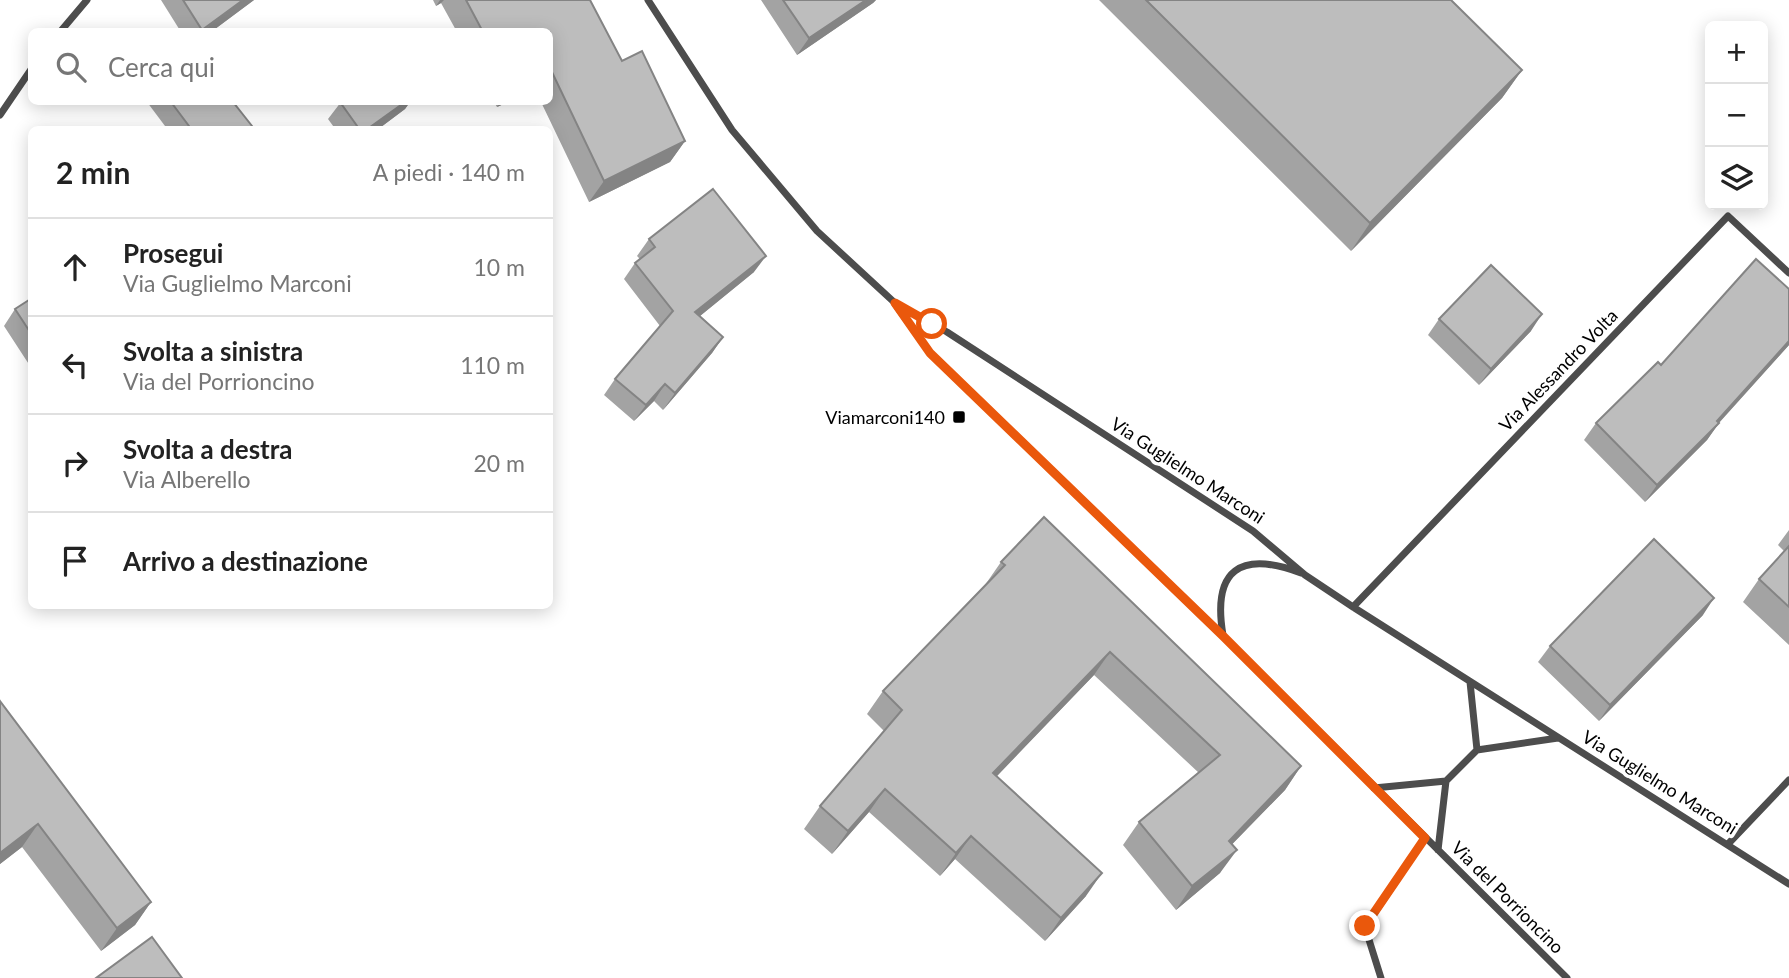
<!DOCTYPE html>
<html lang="it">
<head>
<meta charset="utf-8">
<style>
  :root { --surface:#fff; --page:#f2f2f2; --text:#222; --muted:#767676; --line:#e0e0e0 }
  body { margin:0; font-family:Lato,sans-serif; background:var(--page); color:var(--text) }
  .controls { position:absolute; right:21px; top:21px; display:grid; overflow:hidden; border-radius:10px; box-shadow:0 4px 18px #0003 }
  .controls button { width:63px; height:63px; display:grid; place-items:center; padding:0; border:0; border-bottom:2px solid var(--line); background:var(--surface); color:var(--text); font:35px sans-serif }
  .stop { position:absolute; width:21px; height:21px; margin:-16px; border:5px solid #ea580c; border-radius:50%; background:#fff }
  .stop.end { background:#ea580c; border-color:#fff; box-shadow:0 2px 7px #0008 }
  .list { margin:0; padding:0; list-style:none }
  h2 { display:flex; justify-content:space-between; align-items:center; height:91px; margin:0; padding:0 28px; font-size:30px }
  h2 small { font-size:23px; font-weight:400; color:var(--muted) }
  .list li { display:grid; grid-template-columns:46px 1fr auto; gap:21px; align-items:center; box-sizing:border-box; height:98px; padding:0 28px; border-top:2px solid var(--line) }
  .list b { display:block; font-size:26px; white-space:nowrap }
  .list p { margin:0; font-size:23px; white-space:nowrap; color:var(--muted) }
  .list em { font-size:23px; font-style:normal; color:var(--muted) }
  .icon { flex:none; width:38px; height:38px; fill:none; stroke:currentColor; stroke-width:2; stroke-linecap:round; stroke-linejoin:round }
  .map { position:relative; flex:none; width:1789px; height:978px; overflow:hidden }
  .search { position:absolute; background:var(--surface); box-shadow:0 4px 18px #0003; left:28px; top:28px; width:525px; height:77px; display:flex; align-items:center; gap:18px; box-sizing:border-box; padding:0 24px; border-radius:10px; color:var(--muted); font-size:26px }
  .panel { position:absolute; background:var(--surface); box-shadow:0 4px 18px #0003; left:28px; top:126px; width:525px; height:483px; border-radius:10px }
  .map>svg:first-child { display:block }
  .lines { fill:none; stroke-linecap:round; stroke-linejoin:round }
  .minor { stroke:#4d4d4d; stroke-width:7 }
  .wall { fill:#a3a3a3 }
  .shaded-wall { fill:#848484 }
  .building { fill:#bdbdbd; stroke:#848484; stroke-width:2 }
  .route { stroke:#ea580c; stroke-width:9 }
  .poi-dot { fill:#000; stroke:#fff; stroke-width:2.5 }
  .labels { text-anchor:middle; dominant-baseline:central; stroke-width:7; stroke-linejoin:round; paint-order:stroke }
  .street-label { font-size:18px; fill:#000; stroke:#fff }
  .poi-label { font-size:18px; fill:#000; stroke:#fff; text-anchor:end }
</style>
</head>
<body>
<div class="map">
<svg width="1789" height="978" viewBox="0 0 1789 978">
  <rect width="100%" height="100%" fill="#fff"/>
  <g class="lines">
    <!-- minor -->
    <path class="minor" d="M 648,0 L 732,130 L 817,231 L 895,303 L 947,332 L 1253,531 L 1305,575 L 1353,607 L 1789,884
      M 60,32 L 87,0
      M 0,115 L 32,68
      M 895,304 L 930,353 L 1223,636 L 1567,978
      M 1353,607 L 1728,216 L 1789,273
      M 1223,635 C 1212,570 1240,550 1301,573
      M 1470,682 L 1477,750
      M 1374,788 L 1446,781 L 1477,750 L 1558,738
      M 1729,843 L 1789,780
      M 1438,850 L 1446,781
      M 1381,978 L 1365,927 L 1425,838"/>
  </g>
  <!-- wall -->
  <path class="wall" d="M 161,0 L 254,0 L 211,32 L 181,32 Z
    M 433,0 L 590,0 L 622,61 L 685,141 L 670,162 L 589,202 L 541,102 L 550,102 L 550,32 L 457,32 L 441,3 L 436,6 Z
    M 761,0 L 876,0 L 873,3 L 797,55 Z
    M 1099,0 L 1451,0 L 1522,70 L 1502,98 L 1351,251 Z
    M 147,102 L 233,102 L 249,130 L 168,130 Z
    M 341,102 L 410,102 L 405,109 L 377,130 L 336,130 L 328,119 Z
    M 494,102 L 508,102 L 497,107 Z
    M 649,239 L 754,272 L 700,316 L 723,337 L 712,353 L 663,410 L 654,401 L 634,421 L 604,395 L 615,379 L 660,326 L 624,279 L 635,263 L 640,259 L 637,256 Z
    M 1789,289 L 1789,345 L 1719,423 L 1707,440 L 1645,502 L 1584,440 L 1596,423 L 1661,365 Z
    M 32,298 L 32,369 L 4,326 L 15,309 Z
    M 1439,319 L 1531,331 L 1479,385 L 1428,335 Z
    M 1789,530 L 1789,645 L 1743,602 L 1759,579 L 1784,551 L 1778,545 Z
    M 1001,562 L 1301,766 L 1285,790 L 1232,844 L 1220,873 L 1176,910 L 1123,845 L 1139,822 L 1199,773 L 1094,675 L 996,776 L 1086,896 L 1045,941 L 955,859 L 940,876 L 869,812 L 832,854 L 804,829 L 820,806 L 884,731 L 867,714 L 883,691 L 985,585 Z
    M 1703,615 L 1599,721 L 1538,662 L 1550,646 Z
    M 0,701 L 151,902 L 135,925 L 101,951 L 22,847 L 0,864 Z"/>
  <!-- shaded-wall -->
  <path class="shaded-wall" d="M 243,0 L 254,0 L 211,32 L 201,32 Z
    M 440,0 L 444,0 L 441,3 L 436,6 Z
    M 866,0 L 876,0 L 873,3 L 797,55 L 809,38 Z
    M 1522,70 L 1502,98 L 1351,251 L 1370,223 Z
    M 405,102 L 410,102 L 405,109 L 377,130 L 366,130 Z
    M 501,102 L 508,102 L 497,107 Z
    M 685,141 L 670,162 L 589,202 L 604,181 Z
    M 766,256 L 754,272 L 684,329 L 695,312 Z
    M 1542,314 L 1531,331 L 1479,385 L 1491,369 Z
    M 723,337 L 712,353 L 663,410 L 675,393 Z
    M 1789,341 L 1789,345 L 1715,427 L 1719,423 L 1707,440 L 1645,502 L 1657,485 L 1717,421 Z
    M 665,384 L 654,401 L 634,421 L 646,405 Z
    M 1714,598 L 1703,615 L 1599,721 L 1610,705 Z
    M 1110,652 L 1094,675 L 977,797 L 993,773 Z
    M 1301,766 L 1285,790 L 1213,864 L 1229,841 Z
    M 885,789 L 869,812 L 832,854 L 848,831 Z
    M 38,824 L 22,847 L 0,864 L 0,853 Z
    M 971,836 L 955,859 L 940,876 L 956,853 Z
    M 1237,850 L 1220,873 L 1176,910 L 1192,886 Z
    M 1102,873 L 1086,896 L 1045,941 L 1061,918 Z
    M 151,902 L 135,925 L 101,951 L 117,928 Z"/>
  <!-- building -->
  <path class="building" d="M 183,0 L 243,0 L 202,30 Z
    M 466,0 L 590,0 L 622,61 L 642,51 L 685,141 L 604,181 L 550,68 L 550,32 L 483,32 Z
    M 783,0 L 866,0 L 809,38 Z
    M 1146,0 L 1451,0 L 1522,70 L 1370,223 Z
    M 171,102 L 233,102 L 252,126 L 247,130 L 192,130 Z
    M 340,102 L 405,102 L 366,130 L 360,130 Z
    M 713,189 L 766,256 L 695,312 L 723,337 L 675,393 L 665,384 L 646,405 L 615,379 L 673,311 L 635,263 L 655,247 L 649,239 Z
    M 1756,259 L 1789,289 L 1789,341 L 1717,421 L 1719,423 L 1657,485 L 1596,423 L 1658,362 L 1661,365 Z
    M 1491,265 L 1542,314 L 1491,369 L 1439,319 Z
    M 32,298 L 32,335 L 15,309 Z
    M 1044,517 L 1301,766 L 1229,841 L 1237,850 L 1192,886 L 1139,822 L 1220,755 L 1110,652 L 993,773 L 1102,873 L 1061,918 L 971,836 L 956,853 L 885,789 L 848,831 L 820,806 L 902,710 L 883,691 L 1005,565 L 1001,562 Z
    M 1654,539 L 1714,598 L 1610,705 L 1550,646 Z
    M 1789,546 L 1789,607 L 1759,579 Z
    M 0,701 L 151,902 L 117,928 L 38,824 L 0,853 Z
    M 152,937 L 182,978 L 96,978 Z"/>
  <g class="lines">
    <!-- route -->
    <path class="route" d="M 932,324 L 895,303 L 930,353 L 1223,636 L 1425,838 L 1365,926"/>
  </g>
  <!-- markers -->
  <rect class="poi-dot" x="952" y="410" width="14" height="14" rx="3.5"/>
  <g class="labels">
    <!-- street labels -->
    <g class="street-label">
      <text transform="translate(1558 370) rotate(-46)">Via Alessandro Volta</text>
      <text transform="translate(1188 470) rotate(33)">Via Guglielmo Marconi</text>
      <text transform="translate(1660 782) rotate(32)">Via Guglielmo Marconi</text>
      <text transform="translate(1508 897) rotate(45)">Via del Porrioncino</text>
    </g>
    <!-- poi labels -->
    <g class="poi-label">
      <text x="945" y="417">Viamarconi140</text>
    </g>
  </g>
</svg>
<div class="controls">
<button>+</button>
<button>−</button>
<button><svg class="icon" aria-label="layers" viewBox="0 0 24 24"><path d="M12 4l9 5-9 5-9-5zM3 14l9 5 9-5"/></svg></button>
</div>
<div class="stop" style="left:932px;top:324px"></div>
<div class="stop end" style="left:1365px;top:926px"></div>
<div class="search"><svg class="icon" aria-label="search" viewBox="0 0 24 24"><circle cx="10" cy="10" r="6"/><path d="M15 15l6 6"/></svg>Cerca qui</div>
<section class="panel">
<h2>2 min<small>A piedi · 140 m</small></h2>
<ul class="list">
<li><svg class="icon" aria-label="ahead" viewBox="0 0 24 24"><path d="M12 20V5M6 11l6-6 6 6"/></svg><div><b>Prosegui</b><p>Via Guglielmo Marconi</p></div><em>10 m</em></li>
<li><svg class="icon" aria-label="left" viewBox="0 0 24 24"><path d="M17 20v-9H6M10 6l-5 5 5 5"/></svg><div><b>Svolta a sinistra</b><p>Via del Porrioncino</p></div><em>110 m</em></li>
<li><svg class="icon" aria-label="right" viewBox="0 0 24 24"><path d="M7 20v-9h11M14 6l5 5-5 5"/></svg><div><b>Svolta a destra</b><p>Via Alberello</p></div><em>20 m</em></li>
<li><svg class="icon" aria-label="arrive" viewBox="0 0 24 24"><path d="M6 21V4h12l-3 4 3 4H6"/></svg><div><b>Arrivo a destinazione</b></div></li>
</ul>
</section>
</div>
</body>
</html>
